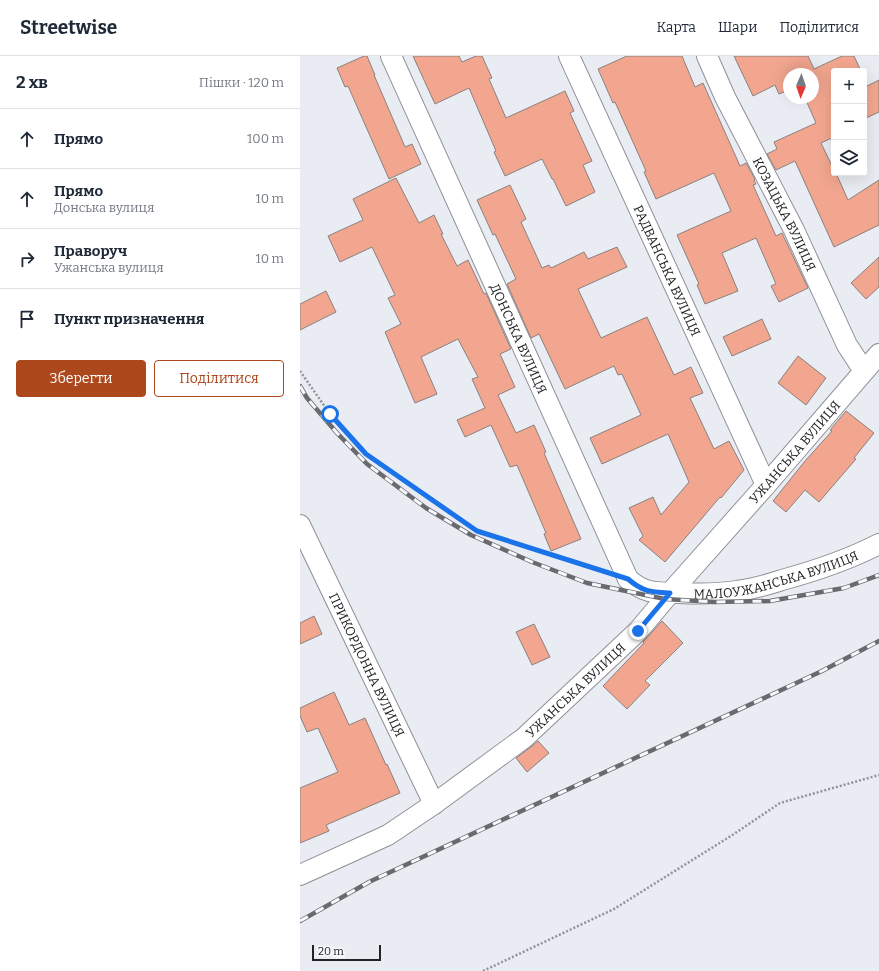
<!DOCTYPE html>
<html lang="uk">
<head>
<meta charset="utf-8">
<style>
  :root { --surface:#fff; --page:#f6f6f7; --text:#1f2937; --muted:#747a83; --line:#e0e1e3; --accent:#ad471c }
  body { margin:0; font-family:Bitter,serif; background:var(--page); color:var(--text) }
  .controls { position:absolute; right:12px; top:12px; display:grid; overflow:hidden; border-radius:4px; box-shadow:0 4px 16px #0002 }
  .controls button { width:36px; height:36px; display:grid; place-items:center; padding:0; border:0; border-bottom:1px solid var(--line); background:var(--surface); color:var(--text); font:20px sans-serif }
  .compass { position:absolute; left:483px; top:12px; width:36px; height:36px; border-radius:50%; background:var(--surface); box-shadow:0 4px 16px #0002; rotate:182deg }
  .scale { position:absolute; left:12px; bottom:10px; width:69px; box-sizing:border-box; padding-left:4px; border:2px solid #222325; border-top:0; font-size:11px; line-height:14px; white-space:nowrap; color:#222325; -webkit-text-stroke:3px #f8f9fe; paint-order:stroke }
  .stop { position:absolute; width:12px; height:12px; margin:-9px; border:3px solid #1a73e8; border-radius:50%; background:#fff }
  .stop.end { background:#1a73e8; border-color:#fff; box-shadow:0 1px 4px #0008 }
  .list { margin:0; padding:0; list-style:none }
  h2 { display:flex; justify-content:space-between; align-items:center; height:52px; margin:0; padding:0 16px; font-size:17px }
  h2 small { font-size:13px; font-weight:400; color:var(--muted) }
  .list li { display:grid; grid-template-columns:26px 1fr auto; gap:12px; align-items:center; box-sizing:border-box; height:60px; padding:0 16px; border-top:1px solid var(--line) }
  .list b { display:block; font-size:15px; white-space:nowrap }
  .list p { margin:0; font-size:13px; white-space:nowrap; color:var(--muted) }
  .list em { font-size:13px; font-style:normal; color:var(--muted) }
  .actions { display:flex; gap:8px; padding:12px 16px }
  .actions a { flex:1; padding:9px 0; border:1px solid var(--accent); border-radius:4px; text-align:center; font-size:14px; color:var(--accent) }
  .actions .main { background:var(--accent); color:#fff }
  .icon { flex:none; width:22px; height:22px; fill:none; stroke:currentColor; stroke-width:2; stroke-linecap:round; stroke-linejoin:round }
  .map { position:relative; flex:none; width:579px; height:915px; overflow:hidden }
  header { display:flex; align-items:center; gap:24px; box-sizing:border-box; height:56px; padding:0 20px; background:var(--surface); border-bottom:1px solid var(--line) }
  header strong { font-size:19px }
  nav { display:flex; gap:22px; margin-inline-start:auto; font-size:14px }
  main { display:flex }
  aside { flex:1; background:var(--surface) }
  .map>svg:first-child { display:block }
  .building { fill:#f2a68f; stroke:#89817f }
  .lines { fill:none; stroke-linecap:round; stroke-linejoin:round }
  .street-casing { stroke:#8f9097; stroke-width:22 }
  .path { stroke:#929398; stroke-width:2.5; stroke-dasharray:2 2; stroke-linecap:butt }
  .street { stroke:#fff; stroke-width:20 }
  .rail-casing { stroke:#696a6e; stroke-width:4.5 }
  .rail { stroke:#f8f9fe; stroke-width:3; stroke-dasharray:9; stroke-linecap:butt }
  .route { stroke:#1a73e8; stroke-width:5 }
  .labels { text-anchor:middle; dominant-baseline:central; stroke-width:3.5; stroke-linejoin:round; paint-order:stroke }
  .street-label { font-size:13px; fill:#222325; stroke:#f8f9fe }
</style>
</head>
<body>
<header>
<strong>Streetwise</strong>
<nav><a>Карта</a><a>Шари</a><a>Поділитися</a></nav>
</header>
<main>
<aside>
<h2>2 хв<small>Пішки · 120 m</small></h2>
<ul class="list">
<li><svg class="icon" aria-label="ahead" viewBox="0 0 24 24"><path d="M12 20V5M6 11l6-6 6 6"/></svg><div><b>Прямо</b></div><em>100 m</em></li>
<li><svg class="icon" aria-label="ahead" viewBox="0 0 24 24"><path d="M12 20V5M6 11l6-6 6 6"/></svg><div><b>Прямо</b><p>Донська вулиця</p></div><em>10 m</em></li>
<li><svg class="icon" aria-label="right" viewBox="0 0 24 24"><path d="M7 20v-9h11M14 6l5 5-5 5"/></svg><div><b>Праворуч</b><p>Ужанська вулиця</p></div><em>10 m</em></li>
<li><svg class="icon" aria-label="arrive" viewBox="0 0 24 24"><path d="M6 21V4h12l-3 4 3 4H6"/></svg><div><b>Пункт призначення</b></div></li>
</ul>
<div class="actions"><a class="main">Зберегти</a><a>Поділитися</a></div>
</aside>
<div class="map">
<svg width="579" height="915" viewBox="0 0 579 915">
  <rect width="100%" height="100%" fill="#eaecf3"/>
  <!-- building -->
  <path class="building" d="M 64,0 L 67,0 L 75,19 L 74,19 L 105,91 L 112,88 L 121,108 L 89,123 L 48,30 L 45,31 L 37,12 Z
    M 113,0 L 159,0 L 162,6 L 176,0 L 182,0 L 192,22 L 189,23 L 206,62 L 265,35 L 274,55 L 270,57 L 292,105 L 283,109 L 295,136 L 266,150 L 253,123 L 252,123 L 242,103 L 205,120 L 194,96 L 196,95 L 169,32 L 135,48 Z
    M 327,0 L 382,0 L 395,31 L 403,27 L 440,110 L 446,107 L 455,123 L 454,124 L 456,128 L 453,129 L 476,180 L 482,177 L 508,232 L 479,246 L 471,230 L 476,228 L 456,182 L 422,197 L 438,235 L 405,248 L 397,229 L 399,228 L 377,179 L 431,155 L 414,117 L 356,143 L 344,116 L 346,115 L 315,46 L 313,47 L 298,13 Z
    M 434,0 L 508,0 L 514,13 L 542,0 L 554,0 L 561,15 L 534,15 L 534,81 L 521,87 L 534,114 L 534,117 L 536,117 L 548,144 L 579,124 L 579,169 L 534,191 L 495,105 L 476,114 L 467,98 L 477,93 L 474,86 L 516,67 L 505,42 L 513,42 L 513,18 L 489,18 L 489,34 L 479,38 L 475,29 L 453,40 Z
    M 564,22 L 567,30 L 579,24 L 579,56 L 564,63 Z
    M 96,122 L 119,167 L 134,159 L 143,178 L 141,178 L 157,210 L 168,204 L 184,238 L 186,237 L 211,293 L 200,298 L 215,331 L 198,339 L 216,377 L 234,369 L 246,396 L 244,397 L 281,483 L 251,495 L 244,478 L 246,477 L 217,409 L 210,411 L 191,369 L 165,381 L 157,364 L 185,352 L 172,323 L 178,321 L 158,283 L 121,301 L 137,338 L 115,347 L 85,276 L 101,268 L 88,242 L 95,239 L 72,191 L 40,206 L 28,180 L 63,164 L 53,143 Z
    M 210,129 L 226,163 L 221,166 L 242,212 L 249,209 L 251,212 L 284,196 L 288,203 L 317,191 L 327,211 L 278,233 L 301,282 L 347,261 L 374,319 L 391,311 L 403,337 L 390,342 L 414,393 L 429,385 L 444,414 L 421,442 L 420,441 L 365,506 L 339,484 L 343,480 L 329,452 L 353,441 L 361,459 L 389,426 L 368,378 L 302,408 L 290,382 L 341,359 L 322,318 L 318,319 L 314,310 L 265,333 L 239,278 L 231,282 L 207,228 L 216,223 L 195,178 L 193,179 L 177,144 Z
    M 579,201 L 579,231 L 566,243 L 551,227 Z
    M 26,235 L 36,256 L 0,274 L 0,248 Z
    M 462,263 L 471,283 L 432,300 L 423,281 Z
    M 498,300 L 526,322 L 506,349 L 478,327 Z
    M 546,355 L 574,377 L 554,402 L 556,403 L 519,446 L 505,434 L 486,456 L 473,445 L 505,405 L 532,375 L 530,374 Z
    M 14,560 L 22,578 L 0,588 L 0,567 Z
    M 362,565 L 383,587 L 345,625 L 350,629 L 327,653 L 303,630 L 344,587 L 343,586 Z
    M 234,568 L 250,601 L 232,609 L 216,576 Z
    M 34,636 L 49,669 L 65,662 L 86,709 L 87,708 L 100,737 L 26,769 L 29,775 L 0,787 L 0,732 L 38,716 L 18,672 L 7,676 L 0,660 L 0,652 Z
    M 238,685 L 249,697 L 227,716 L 216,702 L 231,691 Z"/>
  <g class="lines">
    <!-- street casing -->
    <g class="street-casing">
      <g id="street">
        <path id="s1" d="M 91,0 L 328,523 C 346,539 358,536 379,537 C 399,538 418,538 437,535 C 453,533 467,529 482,524 C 515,515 548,504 579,488"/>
        <path id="s2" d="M 269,0 L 466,429"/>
        <path id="s3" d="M 407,0 L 425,41 L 494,174 L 547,289 L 564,315"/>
        <path id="s4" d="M 0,469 L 134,748"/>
        <path id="s5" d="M 0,819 L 88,779 L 134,748 L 224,682 L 338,575 L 370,537 L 466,429 L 579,298"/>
      </g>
    </g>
    <!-- path -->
    <path class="path" d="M 0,315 L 30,358 L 66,398 L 177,475 L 299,514
      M 183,915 L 314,853 L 434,778 L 480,747 L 579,719"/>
    <!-- street -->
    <use href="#street" class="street"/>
    <!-- rail casing -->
    <g class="rail-casing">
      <path id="rail" d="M 0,330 L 7,342 L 37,377 L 67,408 L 126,452 L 171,479 L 232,506 L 287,527 L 365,543 L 415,546 L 470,545 L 544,532 L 579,519
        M 0,865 L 69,826 L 522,615 L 579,585"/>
    </g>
    <!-- rail -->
    <use href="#rail" class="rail"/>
  </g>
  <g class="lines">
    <!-- route -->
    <path class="route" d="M 30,358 L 66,398 L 177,475 L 328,523 C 343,536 351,536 370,537 L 338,575"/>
  </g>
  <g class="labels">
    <!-- street labels -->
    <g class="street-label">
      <text stroke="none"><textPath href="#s3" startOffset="176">КОЗАЦЬКА ВУЛИЦЯ</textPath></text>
      <text stroke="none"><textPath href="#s2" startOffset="236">РАДВАНСЬКА ВУЛИЦЯ</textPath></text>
      <text stroke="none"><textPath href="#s1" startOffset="310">ДОНСЬКА ВУЛИЦЯ</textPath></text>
      <text stroke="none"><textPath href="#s5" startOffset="658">УЖАНСЬКА ВУЛИЦЯ</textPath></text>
      <text stroke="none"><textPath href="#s1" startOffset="728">МАЛОУЖАНСЬКА ВУЛИЦЯ</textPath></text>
      <text stroke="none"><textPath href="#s4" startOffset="155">ПРИКОРДОННА ВУЛИЦЯ</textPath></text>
      <text stroke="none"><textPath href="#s5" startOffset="334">УЖАНСЬКА ВУЛИЦЯ</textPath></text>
    </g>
  </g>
</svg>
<div class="controls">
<button>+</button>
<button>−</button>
<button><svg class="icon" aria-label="layers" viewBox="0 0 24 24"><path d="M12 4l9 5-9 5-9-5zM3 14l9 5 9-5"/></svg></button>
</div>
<svg class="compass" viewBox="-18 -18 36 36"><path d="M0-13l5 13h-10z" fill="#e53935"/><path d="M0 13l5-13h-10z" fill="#747a83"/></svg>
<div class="scale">20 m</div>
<div class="stop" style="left:30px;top:358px"></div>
<div class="stop end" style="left:338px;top:575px"></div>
</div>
</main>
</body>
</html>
